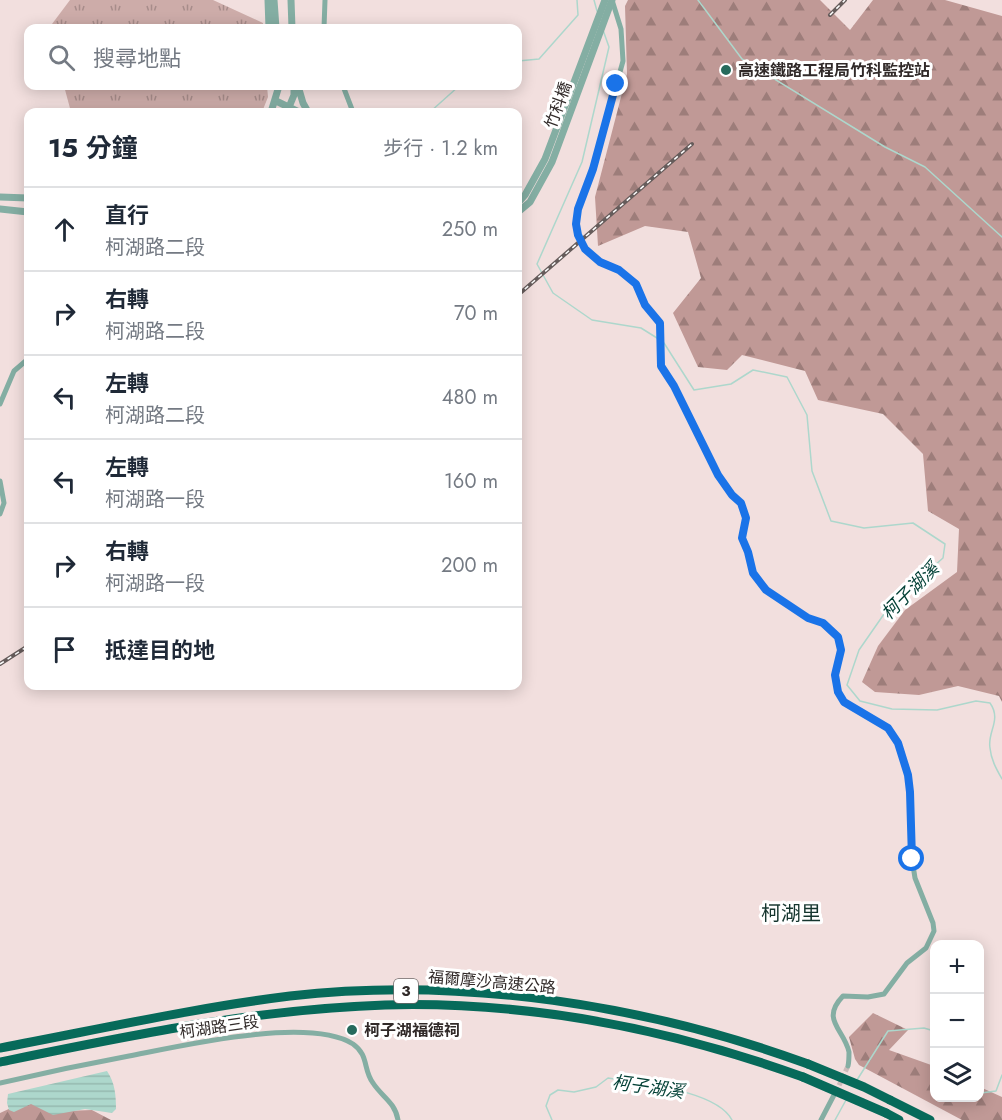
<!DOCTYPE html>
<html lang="zh-TW">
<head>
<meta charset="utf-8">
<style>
  :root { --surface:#fff; --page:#f6f6f7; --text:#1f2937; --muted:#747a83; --line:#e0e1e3 }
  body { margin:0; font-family:Jost,"Noto Sans TC",sans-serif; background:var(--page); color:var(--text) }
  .controls { position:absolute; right:18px; bottom:18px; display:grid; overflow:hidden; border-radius:12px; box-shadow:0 3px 15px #0003 }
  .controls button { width:54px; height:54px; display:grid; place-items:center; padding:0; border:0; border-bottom:2px solid var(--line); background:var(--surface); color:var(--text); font:30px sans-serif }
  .stop { position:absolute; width:18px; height:18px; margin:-14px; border:4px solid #1a73e8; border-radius:50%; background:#fff }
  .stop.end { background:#1a73e8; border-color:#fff; box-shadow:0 2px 6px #0008 }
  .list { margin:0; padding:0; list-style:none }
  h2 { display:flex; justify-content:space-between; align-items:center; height:78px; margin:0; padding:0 24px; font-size:26px }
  h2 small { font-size:20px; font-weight:400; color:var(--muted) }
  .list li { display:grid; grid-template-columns:39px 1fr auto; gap:18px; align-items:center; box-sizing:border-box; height:84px; padding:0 24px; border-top:2px solid var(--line) }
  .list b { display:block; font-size:22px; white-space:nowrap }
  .list p { margin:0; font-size:20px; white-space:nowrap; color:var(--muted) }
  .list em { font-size:20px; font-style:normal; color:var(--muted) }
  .icon { flex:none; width:33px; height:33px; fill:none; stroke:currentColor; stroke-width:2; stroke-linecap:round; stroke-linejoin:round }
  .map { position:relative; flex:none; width:1002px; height:1120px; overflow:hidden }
  .search { position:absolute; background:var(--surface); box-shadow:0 3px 15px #0003; left:24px; top:24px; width:498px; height:66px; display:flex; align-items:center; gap:15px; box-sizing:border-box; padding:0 21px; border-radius:12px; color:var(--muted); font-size:22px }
  .panel { position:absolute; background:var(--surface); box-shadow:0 3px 15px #0003; left:24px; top:108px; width:498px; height:582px; border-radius:12px }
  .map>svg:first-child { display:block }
  .forest { fill:url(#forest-firs) }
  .park { fill:url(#park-tufts) }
  .water { fill:url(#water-rules) }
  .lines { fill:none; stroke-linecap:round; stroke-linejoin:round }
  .stream { stroke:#add7cc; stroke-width:1.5 }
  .minor-tunnel { stroke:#cbbbba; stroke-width:5; stroke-dasharray:5 2.5; stroke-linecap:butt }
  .minor { stroke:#84aea3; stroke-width:5 }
  .tertiary { stroke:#84aea3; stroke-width:7 }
  .motorway { stroke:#076a5a; stroke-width:9 }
  .rail-casing { stroke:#665c5b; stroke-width:4 }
  .rail { stroke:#fff; stroke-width:1.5; stroke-dasharray:4.5; stroke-linecap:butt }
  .tertiary-bridge { stroke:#84aea3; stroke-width:7 }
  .motorway-bridge { stroke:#076a5a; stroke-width:9 }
  .route { stroke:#1a73e8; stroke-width:8 }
  .poi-dot { fill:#266a5c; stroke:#fff; stroke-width:2 }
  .labels { text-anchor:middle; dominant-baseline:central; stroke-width:6; stroke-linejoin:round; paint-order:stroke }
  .shield { fill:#fff; stroke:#6f6a69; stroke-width:1.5 }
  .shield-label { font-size:15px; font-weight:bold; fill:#312a29 }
  .poi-label { font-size:16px; font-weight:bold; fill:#312a29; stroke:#fff; text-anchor:start }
  .street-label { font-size:16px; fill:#312a29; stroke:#fff }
  .water-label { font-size:18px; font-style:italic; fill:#003f34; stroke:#fff }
  .quarter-label { font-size:20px; fill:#15352e; stroke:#fff }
</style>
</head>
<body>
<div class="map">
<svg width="1002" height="1120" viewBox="0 0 1002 1120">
  <defs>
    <pattern id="forest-firs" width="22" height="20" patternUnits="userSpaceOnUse" patternTransform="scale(1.5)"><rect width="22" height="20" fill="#c09996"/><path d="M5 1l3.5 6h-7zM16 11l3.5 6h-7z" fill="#9d7d7a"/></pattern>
    <pattern id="park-tufts" width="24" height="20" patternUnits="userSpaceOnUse" patternTransform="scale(1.5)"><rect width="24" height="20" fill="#cdaca9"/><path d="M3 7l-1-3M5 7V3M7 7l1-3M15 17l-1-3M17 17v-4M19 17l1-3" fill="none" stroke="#a78c8a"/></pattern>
    <pattern id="water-rules" width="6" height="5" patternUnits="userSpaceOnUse" patternTransform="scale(1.5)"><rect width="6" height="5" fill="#add7cc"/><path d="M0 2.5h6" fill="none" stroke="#95b9af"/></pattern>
  </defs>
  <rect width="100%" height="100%" fill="#f2dfde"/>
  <!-- forest -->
  <path class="forest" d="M 628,0 L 820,0 L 850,30 L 873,0 L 945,0 L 1002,16 L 1002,702 L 999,696 L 958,686 L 919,695 L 875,692 L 862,682 L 878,646 L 905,610 L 957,572 L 959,529 L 928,511 L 923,454 L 883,414 L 818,400 L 805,371 L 742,355 L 727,370 L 698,367 L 673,313 L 701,278 L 688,232 L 645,226 L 598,246 L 595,197 L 627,74 L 625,6 Z
    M 873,1013 L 908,1030 L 889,1050 L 934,1066 L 934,1098 L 980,1098 L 980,1087 L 1002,1097 L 1002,1120 L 962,1120 L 859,1065 L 855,1059 L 849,1037 Z
    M 24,1102 L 65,1111 L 92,1110 L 111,1120 L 0,1120 L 0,1113 Z"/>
  <!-- park -->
  <path class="park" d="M 70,0 L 213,0 L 263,23 L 263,28 L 49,28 Z
    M 64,86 L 267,86 L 268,97 L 262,112 L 71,112 Z"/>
  <!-- water -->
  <path class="water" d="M 107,1071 C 115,1083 116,1095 116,1109 L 112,1113 L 85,1109 L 53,1115 L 31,1104 L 14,1112 L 9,1110 L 7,1103 L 8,1094 Z"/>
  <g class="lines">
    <!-- stream -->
    <path class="stream" d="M 594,0 L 597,11
      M 698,0 L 742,59 L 885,147 L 925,167 L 1002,237
      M 603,30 L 609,47 L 582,162 L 537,264 L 553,293 L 592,320 L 641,328 L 657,338
      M 518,61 L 539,59 L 578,15 L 577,0
      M 430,112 L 459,86
      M 664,343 L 694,390 L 731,384 L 753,370 L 787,377 L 807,415 L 812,471 L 831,521 L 864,528 L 913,523 L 945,544 L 943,558 L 891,604 L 859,650 L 847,685 L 860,701 L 892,709 L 937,710 L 976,701 L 990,703 C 1002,720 987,732 990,748 C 991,760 997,770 1002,779
      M 857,1080 L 888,1031 L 924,1028 L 934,1031
      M 980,1092 L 981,1093 L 996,1091 L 1002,1075
      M 552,1120 L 546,1106 L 550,1095 L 558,1090 L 574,1092 L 596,1087 L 608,1078 C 641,1084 716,1090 732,1120
      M 835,1120 L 846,1100"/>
    <!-- minor-tunnel -->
    <path class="minor-tunnel" d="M 836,1092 L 848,1066"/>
    <!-- minor -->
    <path class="minor" d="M 612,0 L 621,29 L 623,61 L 593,169 L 578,209 L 576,224 L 578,235 L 585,249 L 600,262 L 619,270 L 636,283 L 644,305 L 660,323 L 661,366 L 674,386 L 718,475 L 732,495 L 741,503 L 746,518 L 742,538 L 748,552 L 753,573 L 766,590 L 808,618 L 823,623 L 838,637 L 841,650 L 835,675 L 838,692 L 845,702 L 888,728 L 898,743 L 908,775 L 910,792 L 912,859 L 915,878 L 933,923 L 934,931 L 926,948 L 907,963 L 884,994 L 868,997 L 843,996 C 820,1020 844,1029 849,1052 C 849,1056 849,1062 848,1066
      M 324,28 L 325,0
      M 343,86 L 353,112
      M 0,404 L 14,371 L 28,359
      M 0,481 L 4,503 L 0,514
      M 0,1083 C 43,1073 86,1064 129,1056 C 180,1046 308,1016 353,1044 C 369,1055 363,1070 373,1083 C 382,1097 395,1102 398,1120
      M 821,1120 L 834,1095"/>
    <!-- tertiary -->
    <path class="tertiary" d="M 268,0 L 269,28
      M 274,0 L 276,28
      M 291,0 L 292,28
      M 298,86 L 303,103 L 308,112
      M 276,101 L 299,112
      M 271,112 L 279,86
      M 287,112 L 294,95 L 294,86
      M 0,197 L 28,198
      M 518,203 L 525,195 L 545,159 L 605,0
      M 0,209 L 28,212"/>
    <!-- motorway -->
    <path class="motorway" d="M 0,1048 C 96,1030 193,1008 290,996 C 462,976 647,1005 808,1064
      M 0,1062 C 127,1036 256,1009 385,1005 C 528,1001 670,1029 803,1077
      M 890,1100 L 930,1120
      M 886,1113 L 899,1120"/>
    <!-- rail casing -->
    <g class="rail-casing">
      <path id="rail" d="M 830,15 L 845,0
        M 518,295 L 692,144
        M 0,664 L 28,646"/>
    </g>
    <!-- rail -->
    <use href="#rail" class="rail"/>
    <!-- tertiary-bridge -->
    <path class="tertiary-bridge" d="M 518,212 L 530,202 L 552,162 L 612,0"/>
    <!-- motorway-bridge -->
    <path class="motorway-bridge" d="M 808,1064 L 864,1087 L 890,1100
      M 803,1077 L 886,1113"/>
  </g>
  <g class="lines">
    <!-- route -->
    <path class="route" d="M 616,84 L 593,169 L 578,209 L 576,224 L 578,235 L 585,249 L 600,262 L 619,270 L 636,284 L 645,305 L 660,323 L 661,366 L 674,386 L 718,475 L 732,495 L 741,503 L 746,518 L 742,538 L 748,552 L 753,573 L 766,590 L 808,618 L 823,623 L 838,637 L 841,650 L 835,675 L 838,692 L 844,702 L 888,728 L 898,743 L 908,775 L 910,792 L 912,859"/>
  </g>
  <!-- markers -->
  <g class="poi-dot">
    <circle cx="726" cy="70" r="6"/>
    <circle cx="352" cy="1030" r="6"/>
  </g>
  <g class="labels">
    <!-- shield labels -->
    <rect class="shield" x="394" y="979" width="24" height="24" rx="4.5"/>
    <g class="shield-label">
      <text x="406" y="991">3</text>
    </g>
    <!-- poi labels -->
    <g class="poi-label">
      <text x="738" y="70">高速鐵路工程局竹科監控站</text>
      <text x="364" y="1030">柯子湖福德祠</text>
    </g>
    <!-- street labels -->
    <g class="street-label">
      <text transform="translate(558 105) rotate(-70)">竹科橋</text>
      <text transform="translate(492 982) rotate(5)">福爾摩沙高速公路</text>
      <text transform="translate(219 1027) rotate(-8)">柯湖路三段</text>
    </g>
    <!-- water labels -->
    <g class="water-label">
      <text transform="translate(910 591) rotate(-45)">柯子湖溪</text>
      <text transform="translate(648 1087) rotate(8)">柯子湖溪</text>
    </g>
    <!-- quarter labels -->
    <g class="quarter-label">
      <text x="791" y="913">柯湖里</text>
    </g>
  </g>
</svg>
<div class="controls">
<button>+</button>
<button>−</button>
<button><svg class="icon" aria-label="layers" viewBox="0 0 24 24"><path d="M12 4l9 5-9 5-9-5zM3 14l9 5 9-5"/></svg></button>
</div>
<div class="stop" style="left:912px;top:859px"></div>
<div class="stop end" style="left:616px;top:84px"></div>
<div class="search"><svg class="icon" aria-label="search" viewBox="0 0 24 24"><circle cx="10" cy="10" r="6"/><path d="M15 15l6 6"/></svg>搜尋地點</div>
<section class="panel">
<h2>15 分鐘<small>步行 · 1.2 km</small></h2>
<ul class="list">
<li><svg class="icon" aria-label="ahead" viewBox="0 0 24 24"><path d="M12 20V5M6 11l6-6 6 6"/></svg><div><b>直行</b><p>柯湖路二段</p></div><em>250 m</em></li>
<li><svg class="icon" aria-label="right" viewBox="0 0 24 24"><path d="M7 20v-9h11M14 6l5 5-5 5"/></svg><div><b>右轉</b><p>柯湖路二段</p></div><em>70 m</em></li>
<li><svg class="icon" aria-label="left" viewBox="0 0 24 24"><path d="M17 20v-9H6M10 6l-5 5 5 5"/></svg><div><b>左轉</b><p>柯湖路二段</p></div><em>480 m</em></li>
<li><svg class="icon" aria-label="left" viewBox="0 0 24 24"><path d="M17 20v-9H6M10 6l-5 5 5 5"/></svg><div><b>左轉</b><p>柯湖路一段</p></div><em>160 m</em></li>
<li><svg class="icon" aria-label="right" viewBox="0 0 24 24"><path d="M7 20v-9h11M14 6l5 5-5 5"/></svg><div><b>右轉</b><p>柯湖路一段</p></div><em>200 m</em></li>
<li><svg class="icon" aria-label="arrive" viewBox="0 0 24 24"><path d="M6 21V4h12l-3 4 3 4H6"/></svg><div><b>抵達目的地</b></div></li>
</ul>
</section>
</div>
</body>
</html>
